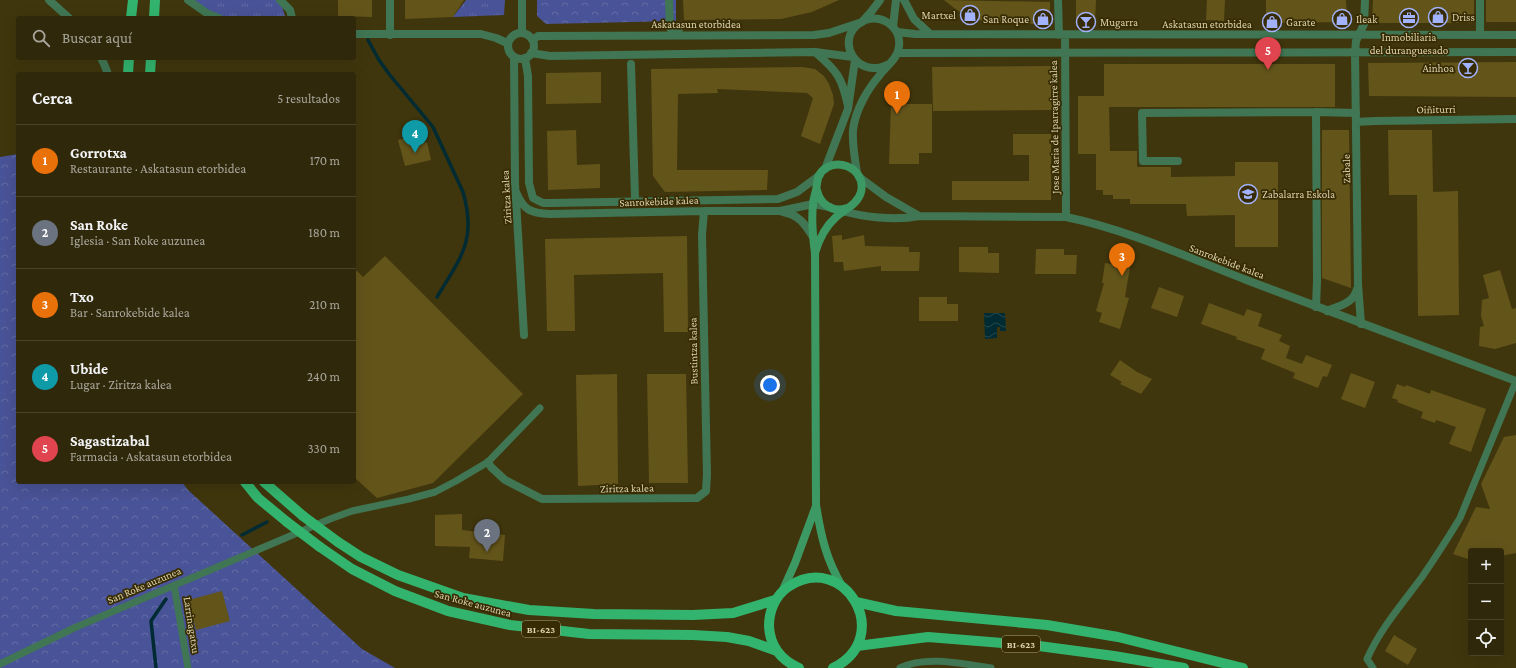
<!DOCTYPE html>
<html lang="es">
<head>
<meta charset="utf-8">
<style>
  :root { --surface:#30280a; --page:#3c3418; --text:#f1f3f6; --muted:#a8a69c; --line:#4b442b; --accent:#d93025 }
  body { margin:0; font-family:"Crimson Pro",serif; background:var(--page); color:var(--text) }
  .controls { position:absolute; right:12px; bottom:12px; display:grid; overflow:hidden; border-radius:4px; box-shadow:0 4px 16px #0002 }
  .controls button { width:36px; height:36px; display:grid; place-items:center; padding:0; border:0; border-bottom:1px solid var(--line); background:var(--surface); color:var(--text); font:20px sans-serif }
  .you { position:absolute; left:770px; top:385px; width:14px; height:14px; margin:-10px; border:3px solid #fff; border-radius:50%; background:#1a73e8; box-shadow:0 0 0 6px #1a73e833 }
  .badge { display:grid; place-items:center; width:26px; height:26px; border-radius:50%; background:var(--accent); color:#fff; font-size:13px; font-weight:700 }
  .pin { position:absolute; translate:-50% -33px; filter:drop-shadow(0 1px 2px #0008) }
  .pin::after { content:''; position:absolute; top:21px; width:14px; height:12px; background:inherit; clip-path:polygon(0 0,100% 0,50% 100%) }
  .list { margin:0; padding:0; list-style:none }
  h2 { display:flex; justify-content:space-between; align-items:center; height:52px; margin:0; padding:0 16px; font-size:17px }
  h2 small { font-size:13px; font-weight:400; color:var(--muted) }
  .list li { display:grid; grid-template-columns:26px 1fr auto; gap:12px; align-items:center; box-sizing:border-box; height:72px; padding:0 16px; border-top:1px solid var(--line) }
  .list b { display:block; font-size:15px; white-space:nowrap }
  .list p { margin:0; font-size:13px; white-space:nowrap; color:var(--muted) }
  .list em { font-size:13px; font-style:normal; color:var(--muted) }
  .icon { flex:none; width:22px; height:22px; fill:none; stroke:currentColor; stroke-width:2; stroke-linecap:round; stroke-linejoin:round }
  .map { position:relative; flex:none; width:1516px; height:668px; overflow:hidden }
  .search { position:absolute; background:var(--surface); box-shadow:0 4px 16px #0002; left:16px; top:16px; width:340px; height:44px; display:flex; align-items:center; gap:10px; box-sizing:border-box; padding:0 14px; border-radius:4px; color:var(--muted); font-size:15px }
  .panel { position:absolute; background:var(--surface); box-shadow:0 4px 16px #0002; left:16px; top:72px; width:340px; height:412px; border-radius:4px }
  .map>svg:first-child { display:block }
  .grass { fill:url(#grass-tufts) }
  .forest { fill:url(#forest-crowns) }
  .water { fill:url(#water-waves) }
  .lines { fill:none; stroke-linecap:round; stroke-linejoin:round }
  .stream { stroke:#002b33; stroke-width:3.5 }
  .building { fill:#63541a }
  .service { stroke:#407654; stroke-width:7 }
  .pedestrian { stroke:#407654; stroke-width:8 }
  .minor { stroke:#407654; stroke-width:8 }
  .tertiary { stroke:#407654; stroke-width:8 }
  .secondary { stroke:#3c9963; stroke-width:8 }
  .primary { stroke:#33b46e; stroke-width:10 }
  .primary-bridge { stroke:#33b46e; stroke-width:10 }
  .labels { text-anchor:middle; dominant-baseline:central; stroke-width:3.5; stroke-linejoin:round; paint-order:stroke }
  .shield { fill:#362b02; stroke:#aba17b; stroke-width:1 }
  .shield-label { font-size:10px; font-weight:bold; fill:#ddd3af }
  .poi-label { font-size:11px; fill:#ddd3af; stroke:#362b02; text-anchor:start }
  .street-label { font-size:11px; fill:#ddd3af; stroke:#362b02 }
</style>
</head>
<body>
<div class="map">
<svg width="1516" height="668" viewBox="0 0 1516 668">
  <defs>
    <pattern id="grass-tufts" width="24" height="20" patternUnits="userSpaceOnUse"><rect width="24" height="20" fill="#495397"/><path d="M3 7l-1-3M5 7V3M7 7l1-3M15 17l-1-3M17 17v-4M19 17l1-3" fill="none" stroke="#636ba3"/></pattern>
    <pattern id="forest-crowns" width="20" height="18" patternUnits="userSpaceOnUse"><rect width="20" height="18" fill="#495397"/><path d="M2 6a3 3 0 1 1 6 0M12 15a3 3 0 1 1 6 0" fill="none" stroke="#636ba3"/></pattern>
    <pattern id="water-waves" width="16" height="10" patternUnits="userSpaceOnUse"><rect width="16" height="10" fill="#002b33"/><path d="M0 5q4-4 8 0t8 0" fill="none" stroke="#25494e"/></pattern>
  </defs>
  <rect width="100%" height="100%" fill="#40360d"/>
  <!-- grass -->
  <path class="grass" d="M 188,0 L 280,0 L 285,16 L 284,18 L 219,18 Z
    M 466,0 L 505,0 L 504,15 L 453,17 Z"/>
  <!-- forest -->
  <path class="forest" d="M 537,0 L 676,0 L 676,21 L 546,24 L 537,16 Z
    M 18,154 L 18,482 L 182,482 L 188,490 L 362,649 L 395,668 L 0,668 L 0,157 Z"/>
  <!-- water -->
  <path class="water" d="M 984,313 L 1005,313 L 1006,331 L 1000,331 L 1000,327 L 997,327 L 997,338 L 985,339 Z"/>
  <g class="lines">
    <!-- stream -->
    <path class="stream" d="M 368,40 L 379,60 L 389,74 L 433,127 L 463,192 C 477,240 461,257 437,297
      M 242,535 L 267,522
      M 156,668 L 151,621 L 166,599"/>
  </g>
  <!-- building -->
  <path class="building" d="M 338,0 L 372,0 L 372,17 L 338,16 Z
    M 405,0 L 464,0 L 453,17 L 405,19 Z
    M 683,0 L 839,0 L 812,12 L 781,19 L 684,20 Z
    M 944,0 L 1050,2 L 1050,24 L 989,23 L 965,15 L 954,8 Z
    M 1076,0 L 1096,0 L 1095,22 L 1076,22 Z
    M 1207,0 L 1225,0 L 1224,21 L 1206,20 Z
    M 1266,0 L 1346,0 L 1347,22 L 1266,23 Z
    M 1373,0 L 1474,0 L 1474,23 L 1372,23 Z
    M 1486,0 L 1516,0 L 1516,22 L 1486,22 Z
    M 1516,62 L 1516,97 L 1369,96 L 1368,63 Z
    M 1104,64 L 1335,64 L 1335,107 L 1109,107 L 1110,151 L 1137,151 L 1137,167 L 1171,167 L 1171,177 L 1235,176 L 1235,162 L 1278,162 L 1278,247 L 1235,247 L 1235,215 L 1187,216 L 1186,204 L 1130,204 L 1130,199 L 1113,199 L 1113,195 L 1103,195 L 1103,190 L 1096,190 L 1096,154 L 1078,154 L 1078,96 L 1104,96 Z
    M 1054,66 L 1054,110 L 933,111 L 932,67 Z
    M 802,67 L 815,69 L 824,76 L 829,84 L 833,95 L 834,104 L 820,144 L 801,136 L 813,98 L 807,93 L 717,89 L 718,93 L 678,94 L 677,170 L 768,170 L 767,190 L 665,192 L 653,176 L 651,69 Z
    M 601,72 L 601,103 L 546,104 L 546,73 Z
    M 891,104 L 932,104 L 932,153 L 919,153 L 919,164 L 889,164 Z
    M 576,130 L 577,165 L 600,164 L 600,188 L 548,190 L 547,131 Z
    M 1322,130 L 1349,130 L 1351,288 L 1322,278 Z
    M 1388,130 L 1432,130 L 1433,192 L 1458,191 L 1459,315 L 1418,316 L 1417,195 L 1389,195 Z
    M 1013,134 L 1051,134 L 1051,200 L 952,200 L 952,181 L 1029,181 L 1029,155 L 1013,155 Z
    M 410,137 L 412,146 L 427,142 L 431,160 L 405,166 L 398,140 Z
    M 842,235 L 842,240 L 864,235 L 865,246 L 909,247 L 909,252 L 920,252 L 919,271 L 881,271 L 881,266 L 844,271 L 843,262 L 834,262 L 832,236 Z
    M 687,236 L 688,332 L 664,332 L 663,273 L 574,275 L 575,331 L 547,331 L 545,239 Z
    M 959,247 L 988,247 L 988,253 L 999,253 L 999,273 L 959,272 Z
    M 1036,249 L 1064,249 L 1064,255 L 1077,255 L 1076,274 L 1035,274 Z
    M 385,256 L 523,394 L 433,483 L 377,498 L 354,477 L 354,268 L 363,277 Z
    M 1105,263 L 1130,267 L 1125,297 L 1129,298 L 1120,329 L 1099,322 L 1102,313 L 1096,311 L 1104,283 L 1102,283 Z
    M 1500,270 L 1512,309 L 1516,308 L 1516,343 L 1495,349 L 1479,346 L 1480,327 L 1484,326 L 1481,316 L 1482,300 L 1489,298 L 1483,275 Z
    M 1159,287 L 1184,296 L 1177,317 L 1151,308 Z
    M 919,297 L 947,297 L 947,304 L 958,304 L 958,321 L 919,321 Z
    M 1209,303 L 1244,316 L 1247,309 L 1262,314 L 1258,326 L 1282,335 L 1279,341 L 1290,346 L 1286,358 L 1302,364 L 1306,355 L 1332,365 L 1327,377 L 1323,376 L 1318,388 L 1293,378 L 1295,373 L 1261,359 L 1265,349 L 1236,339 L 1237,337 L 1201,324 Z
    M 1120,360 L 1137,372 L 1152,379 L 1141,394 L 1120,384 L 1122,382 L 1110,375 Z
    M 1351,373 L 1375,382 L 1365,408 L 1341,399 Z
    M 617,374 L 618,484 L 578,486 L 576,375 Z
    M 647,374 L 686,374 L 688,483 L 649,483 Z
    M 1397,384 L 1405,387 L 1406,385 L 1430,394 L 1431,390 L 1486,409 L 1471,452 L 1449,444 L 1456,427 L 1436,420 L 1435,423 L 1421,418 L 1423,412 L 1397,402 L 1398,400 L 1392,398 Z
    M 1516,435 L 1516,553 L 1501,556 L 1501,551 L 1471,551 L 1471,560 L 1453,554 L 1476,507 L 1490,509 L 1481,484 L 1504,437 Z
    M 462,514 L 462,530 L 505,535 L 503,561 L 469,558 L 470,547 L 435,546 L 435,515 Z
    M 222,591 L 230,621 L 196,630 L 188,600 Z
    M 1394,635 L 1417,649 L 1408,665 L 1385,651 Z"/>
  <g class="lines">
    <!-- service -->
    <path class="service" d="M 174,585 L 188,668
      M 0,664 L 74,628 L 330,519 L 352,511 L 409,499 L 435,492 L 456,481 L 488,462 L 540,408
      M 900,668 C 926,655 964,664 991,668
      M 1373,668 L 1367,659 C 1380,629 1402,604 1422,577 C 1435,558 1448,538 1460,518 L 1516,381"/>
    <!-- pedestrian -->
    <path class="pedestrian" d="M 669,0 L 670,28 L 679,29
      M 631,64 L 635,197
      M 1178,161 L 1143,161 L 1142,113 L 1316,112 L 1356,113
      M 1316,307 L 1317,280 L 1316,112"/>
    <!-- minor -->
    <path class="minor" d="M 280,0 L 290,10 L 292,18
      M 522,0 L 522,32
      M 904,0 L 914,19 L 930,34
      M 1058,0 L 1059,35
      M 1480,0 L 1480,35
      M 862,22 L 871,12 L 880,0
      M 893,27 L 896,0
      M 897,32 L 915,34 L 1516,35
      M 390,35 L 390,0
      M 1065,35 L 1066,217
      M 815,52 C 837,71 842,77 848,106
      M 898,53 L 1516,52
      M 514,57 L 515,183 L 524,335
      M 525,58 L 528,76 L 529,183 L 533,198 L 543,203 L 551,203 L 778,199 L 797,192 L 820,175
      M 1356,122 L 1375,121 L 1516,119
      M 859,177 L 886,197 L 919,216
      M 516,192 C 524,211 531,213 550,214 L 704,211 L 780,211 L 813,204 L 830,207
      M 839,210 C 862,217 895,221 919,216 L 1066,217 C 1129,230 1189,258 1249,281 C 1338,315 1427,348 1516,381
      M 783,212 C 799,215 805,224 813,237
      M 1327,311 C 1340,305 1353,304 1357,289
      M 1361,324 L 1358,284 L 1355,53 L 1356,41 L 1364,24 L 1365,0
      M 488,462 L 491,467 L 505,480 L 542,499 L 697,498 L 706,491 L 707,474 L 702,235 L 704,211"/>
    <!-- tertiary -->
    <path class="tertiary" d="M 49,0 L 69,18
      M 188,0 L 208,14 L 219,18
      M508 46a13 13 0 1 1 26 0a13 13 0 1 1-26 0Z
      M 354,34 L 481,34 L 496,38 L 507,43
      M 533,40 L 538,36 L 814,35 L 829,33 L 859,23
      M 531,53 L 550,56 L 815,52 L 853,57
      M 101,58 L 104,64 L 108,74
      M 825,169 L 848,109 L 855,60
      M 857,173 C 855,159 852,144 853,130 C 855,111 867,90 879,76 C 886,66 898,59 899,46 C 902,25 877,11 860,23 C 834,40 857,81 889,64"/>
    <!-- secondary -->
    <path class="secondary" d="M 817,190 C 820,204 832,213 847,208
      M 815,253 C 819,239 825,227 836,217 C 845,209 858,204 861,192 C 867,167 832,154 819,175 C 817,180 817,185 816,190 C 815,195 813,200 813,205 C 811,221 813,238 815,253 L 816,505 C 821,536 826,559 842,586
      M 782,592 L 795,563 L 816,506"/>
    <!-- primary -->
    <path class="primary" d="M 131,18 L 133,0
      M 154,18 L 155,0
      M 128,74 L 129,58
      M 150,74 L 151,58
      M 245,482 L 258,498 L 287,522
      M 264,482 L 303,516
      M 338,542 L 361,557 L 398,575 L 463,598 L 529,610 L 594,614 L 693,615 L 733,613 L 775,600
      M 320,547 L 352,569 L 395,591 L 448,611 L 510,625 L 589,634 L 693,635 L 727,637 L 749,641 L 777,651
      M 856,602 L 896,611 L 1047,625 L 1118,637 L 1243,668
      M 857,646 L 928,637 L 1039,646 L 1114,656 L 1184,668
      M 799,668 C 781,660 770,647 769,626 C 769,611 775,596 788,587 C 844,549 896,637 833,668"/>
    <!-- primary-bridge -->
    <path class="primary-bridge" d="M 303,516 L 338,542
      M 287,522 L 320,547"/>
  </g>
  <!-- icons -->
  <defs>
    <g id="shop-ring" transform="scale(1)"><circle r="9.5" fill="#362b02" stroke="#a2b2fd" stroke-width="1.5"/><path d="M-5-2.5h2.3a2.7 3.5 0 0 1 5.4 0H5L5.5 6h-11ZM-1.5-2.5h3a1.5 2.3 0 0 0-3 0Z" fill="#a2b2fd"/></g>
    <g id="office-ring" transform="scale(1)"><circle r="9.5" fill="#362b02" stroke="#a2b2fd" stroke-width="1.5"/><path d="M-6-3h4V-5.5h4V-3h4V5H-6ZM-1-4.5V-3h2v-1.5ZM-6 0V1H6V0Z" fill="#a2b2fd"/></g>
    <g id="bar-ring" transform="scale(1)"><circle r="9.5" fill="#362b02" stroke="#a2b2fd" stroke-width="1.5"/><path d="M-6-5H6L.8 .8V4.5H3.5V6h-7V4.5H-.8V.8Z" fill="#a2b2fd"/></g>
    <g id="school-ring" transform="scale(1)"><circle r="9.5" fill="#362b02" stroke="#a2b2fd" stroke-width="1.5"/><path d="M0-5L7-2L0 1L-7-2ZM-4 1L0 2.5L4 1V4Q0 6-4 4Z" fill="#a2b2fd"/></g>
  </defs>
  <g fill-rule="evenodd">
    <use href="#shop-ring" x="970" y="15"/>
    <use href="#shop-ring" x="1438" y="17"/>
    <use href="#office-ring" x="1409" y="18"/>
    <use href="#shop-ring" x="1043" y="19"/>
    <use href="#shop-ring" x="1342" y="19"/>
    <use href="#bar-ring" x="1086" y="22"/>
    <use href="#shop-ring" x="1272" y="22"/>
    <use href="#bar-ring" x="1468" y="68"/>
    <use href="#school-ring" x="1248" y="194"/>
  </g>
  <g class="labels">
    <!-- shield labels -->
    <g class="shield">
      <rect x="522" y="621" width="38" height="16" rx="3"/>
      <rect x="1002" y="636" width="38" height="16" rx="3"/>
    </g>
    <g class="shield-label">
      <text x="541" y="629">BI-623</text>
      <text x="1021" y="644">BI-623</text>
    </g>
    <!-- poi labels -->
    <g class="poi-label">
      <text x="956" y="15" text-anchor="end">Martxel</text>
      <text x="1452" y="17">Driss</text>
      <text x="1029" y="19" text-anchor="end">San Roque</text>
      <text x="1356" y="19">Ileak</text>
      <text x="1100" y="22">Mugarra</text>
      <text x="1286" y="22">Garate</text>
      <text x="1409" y="37" text-anchor="middle">Inmobiliaria<tspan x="1409" dy="13">del duranguesado</tspan></text>
      <text x="1454" y="68" text-anchor="end">Ainhoa</text>
      <text x="1262" y="194">Zabalarra Eskola</text>
    </g>
    <!-- street labels -->
    <g class="street-label">
      <text x="696" y="24">Askatasun etorbidea</text>
      <text x="1207" y="24">Askatasun etorbidea</text>
      <text transform="translate(1436 109) rotate(-1)">Oiñiturri</text>
      <text transform="translate(1054 127) rotate(-91)">Jose Maria de Iparragirre kalea</text>
      <text transform="translate(1346 169) rotate(-91)">Zabale</text>
      <text transform="translate(506 197) rotate(-93)">Ziritza kalea</text>
      <text transform="translate(659 201) rotate(-2)">Sanrokebide kalea</text>
      <text transform="translate(1227 261) rotate(21)">Sanrokebide kalea</text>
      <text transform="translate(693 351) rotate(-91)">Bustintza kalea</text>
      <text transform="translate(627 488) rotate(-1)">Ziritza kalea</text>
      <text transform="translate(144 585) rotate(-23)">San Roke auzunea</text>
      <text transform="translate(473 603) rotate(15)">San Roke auzunea</text>
      <text transform="translate(192 625) rotate(81)">Larrinagatxu</text>
    </g>
  </g>
</svg>
<div class="controls">
<button>+</button>
<button>−</button>
<button><svg class="icon" aria-label="locate" viewBox="0 0 24 24"><circle cx="12" cy="12" r="6"/><path d="M12 2v4M12 18v4M2 12h4M18 12h4"/></svg></button>
</div>
<div class="you"></div>
<div class="pin badge" style="left:897px;top:114px;background:#e8710a">1</div>
<div class="pin badge" style="left:487px;top:552px;background:#6b7280">2</div>
<div class="pin badge" style="left:1122px;top:276px;background:#e8710a">3</div>
<div class="pin badge" style="left:415px;top:153px;background:#0f9aa8">4</div>
<div class="pin badge" style="left:1268px;top:70px;background:#e0444e">5</div>
<div class="search"><svg class="icon" aria-label="search" viewBox="0 0 24 24"><circle cx="10" cy="10" r="6"/><path d="M15 15l6 6"/></svg>Buscar aquí</div>
<section class="panel">
<h2>Cerca<small>5 resultados</small></h2>
<ul class="list">
<li><span class="badge" style="background:#e8710a">1</span><div><b>Gorrotxa</b><p>Restaurante · Askatasun etorbidea</p></div><em>170 m</em></li>
<li><span class="badge" style="background:#6b7280">2</span><div><b>San Roke</b><p>Iglesia · San Roke auzunea</p></div><em>180 m</em></li>
<li><span class="badge" style="background:#e8710a">3</span><div><b>Txo</b><p>Bar · Sanrokebide kalea</p></div><em>210 m</em></li>
<li><span class="badge" style="background:#0f9aa8">4</span><div><b>Ubide</b><p>Lugar · Ziritza kalea</p></div><em>240 m</em></li>
<li><span class="badge" style="background:#e0444e">5</span><div><b>Sagastizabal</b><p>Farmacia · Askatasun etorbidea</p></div><em>330 m</em></li>
</ul>
</section>
</div>
</body>
</html>
